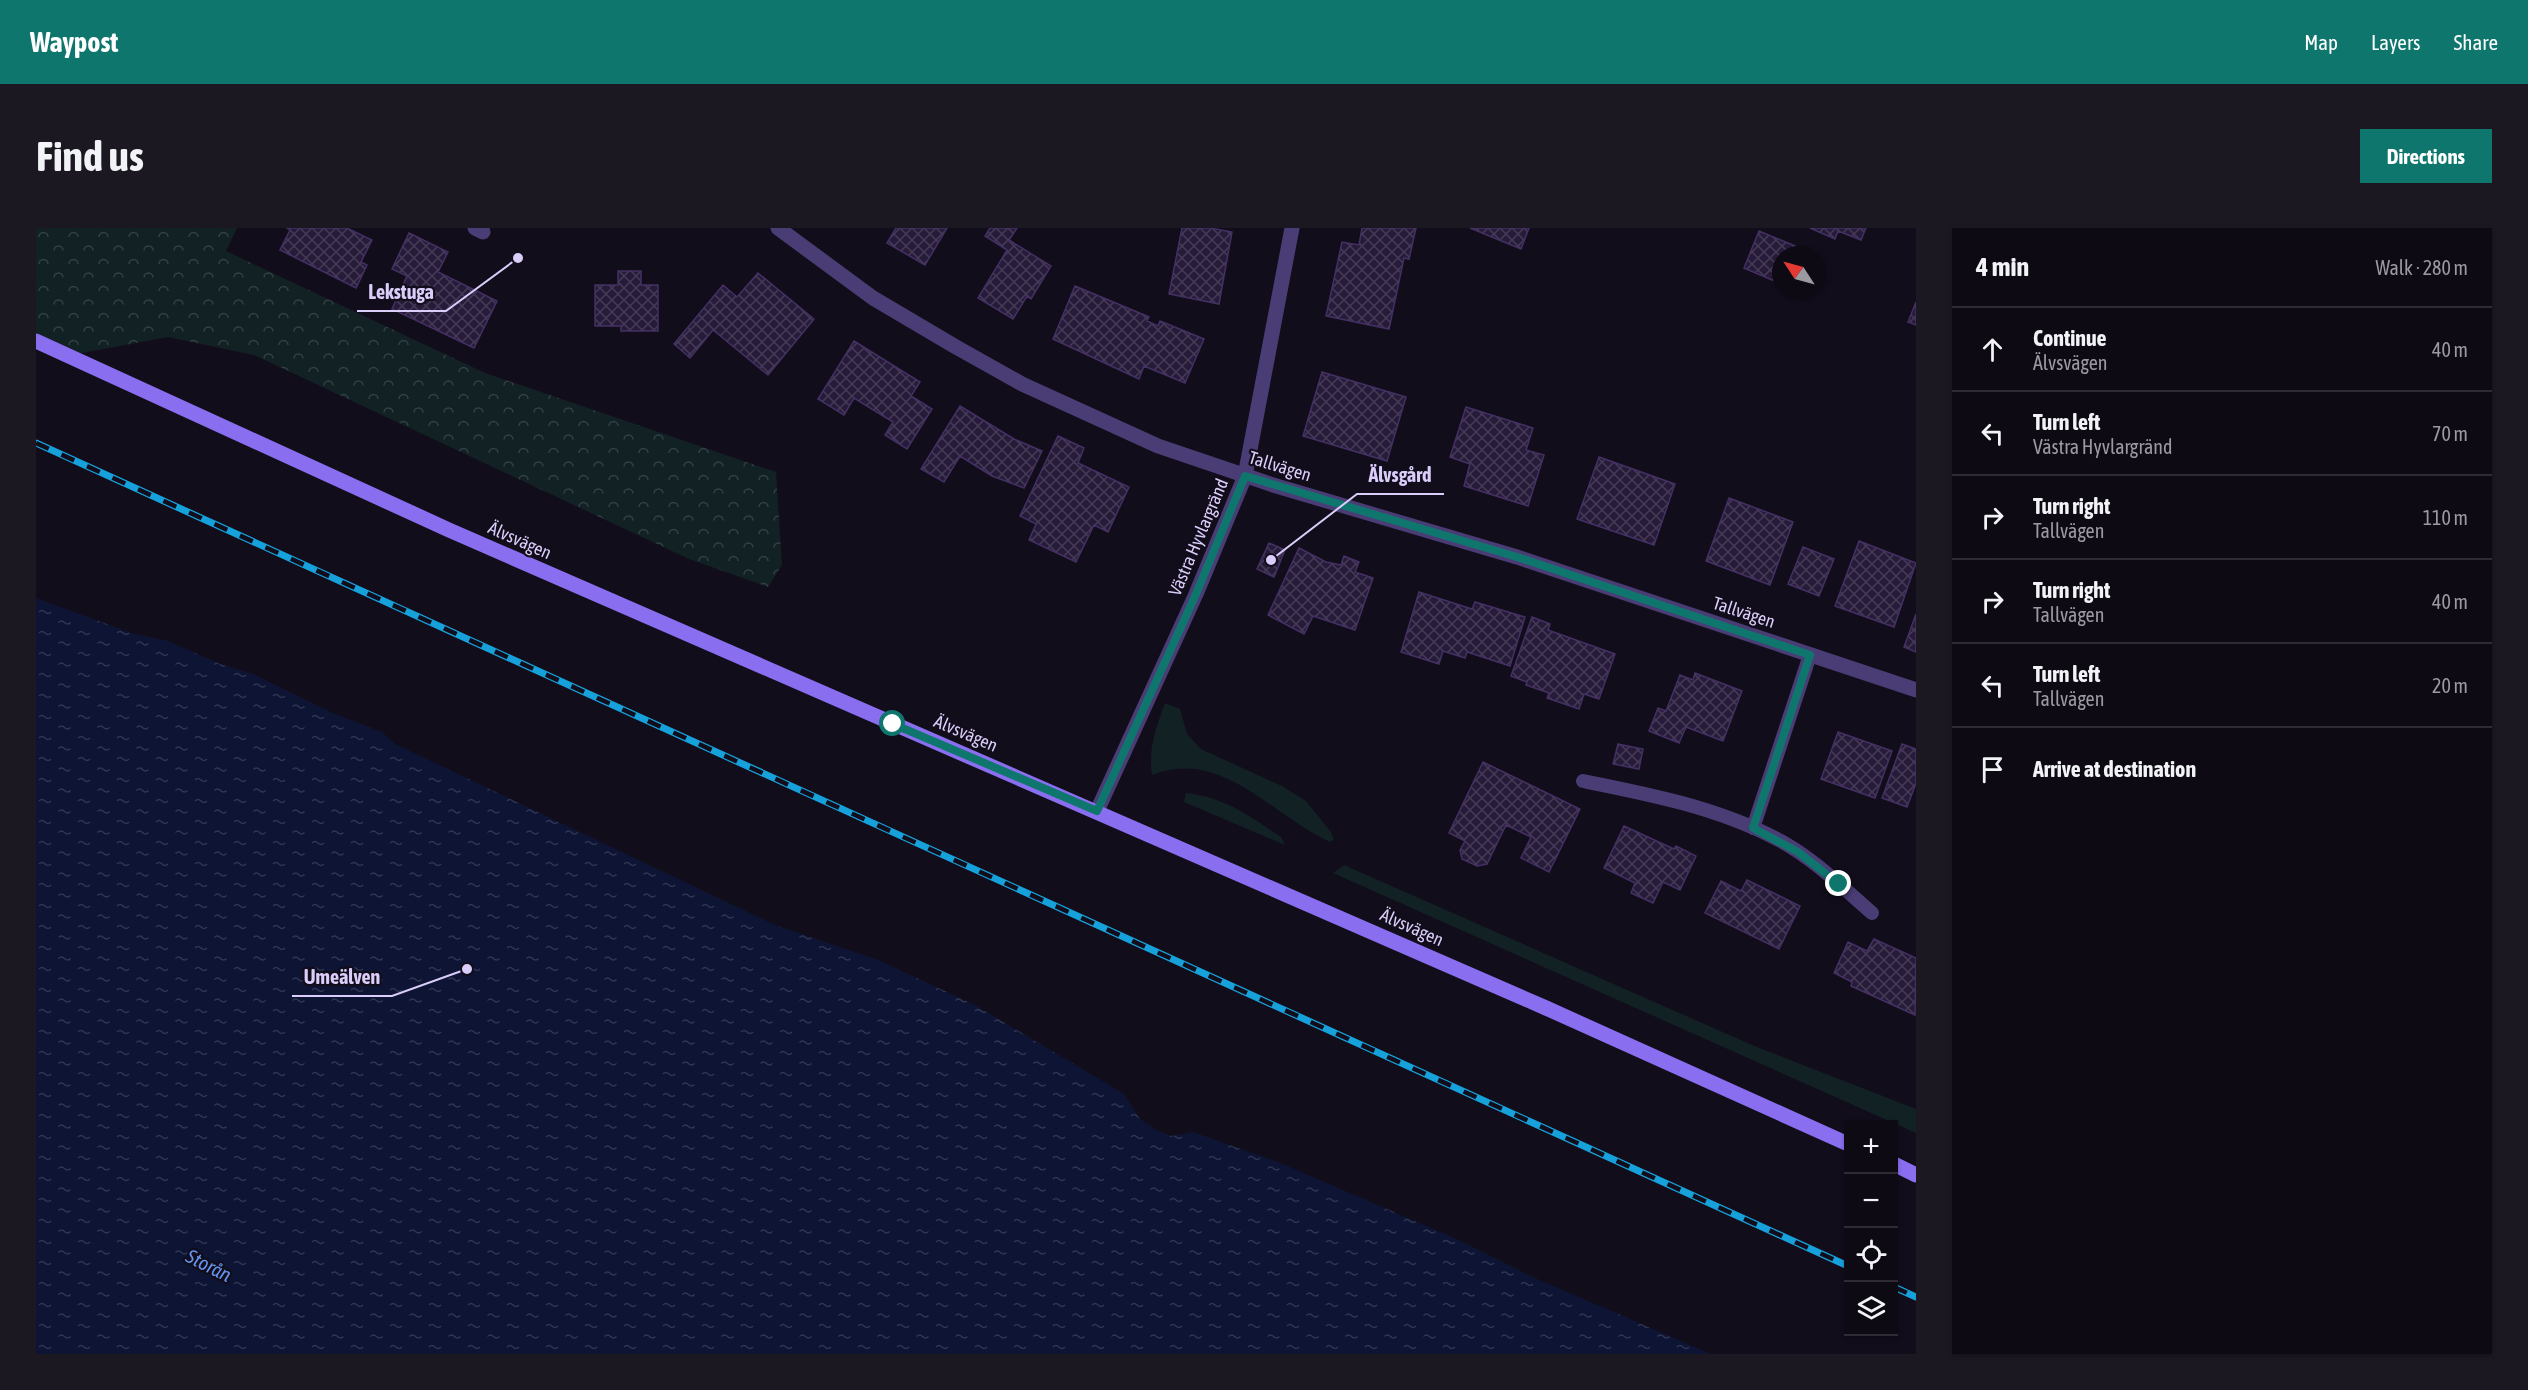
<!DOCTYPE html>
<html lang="en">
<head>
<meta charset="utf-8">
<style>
  :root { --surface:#0e0a14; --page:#1c1822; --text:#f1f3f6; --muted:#9b9aa0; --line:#2e2b34; --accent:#0f766e }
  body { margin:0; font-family:"Asap Condensed",sans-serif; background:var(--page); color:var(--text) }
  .controls { position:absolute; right:18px; bottom:18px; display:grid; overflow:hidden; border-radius:0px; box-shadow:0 2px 4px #0004 }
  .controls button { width:54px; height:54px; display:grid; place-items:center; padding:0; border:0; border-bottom:2px solid var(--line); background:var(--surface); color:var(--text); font:30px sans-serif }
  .compass { position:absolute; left:1736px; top:18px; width:54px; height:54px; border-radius:50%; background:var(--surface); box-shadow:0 2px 4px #0004; rotate:306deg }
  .stop { position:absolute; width:18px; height:18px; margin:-14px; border:4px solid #0f766e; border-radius:50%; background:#fff }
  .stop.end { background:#0f766e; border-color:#fff; box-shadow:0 2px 6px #0008 }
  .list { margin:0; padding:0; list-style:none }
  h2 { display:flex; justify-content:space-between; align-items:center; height:78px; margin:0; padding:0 24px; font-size:26px }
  h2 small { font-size:20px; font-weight:400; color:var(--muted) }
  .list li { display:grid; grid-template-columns:39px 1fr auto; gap:18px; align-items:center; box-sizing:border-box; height:84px; padding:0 24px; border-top:2px solid var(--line) }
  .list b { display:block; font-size:22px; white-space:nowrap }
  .list p { margin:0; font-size:20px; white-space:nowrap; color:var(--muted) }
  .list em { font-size:20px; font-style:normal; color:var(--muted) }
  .icon { flex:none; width:33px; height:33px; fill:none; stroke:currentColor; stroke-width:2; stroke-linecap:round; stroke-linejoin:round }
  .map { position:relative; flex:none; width:1880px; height:1126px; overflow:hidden; border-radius:0px }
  header { display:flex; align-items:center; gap:36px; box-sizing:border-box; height:84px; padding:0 30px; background:var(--accent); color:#fff }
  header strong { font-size:28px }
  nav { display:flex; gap:33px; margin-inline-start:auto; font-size:21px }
  .intro { display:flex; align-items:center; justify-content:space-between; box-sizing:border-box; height:144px; padding:0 36px }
  h1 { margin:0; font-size:42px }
  .button { padding:15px 27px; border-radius:0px; background:var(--accent); color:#fff; font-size:21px; font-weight:700 }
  main { display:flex; gap:36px; padding:0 36px }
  aside { flex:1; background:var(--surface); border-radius:0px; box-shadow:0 2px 4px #0004 }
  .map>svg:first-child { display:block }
  .green { fill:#112124 }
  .forest { fill:url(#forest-crowns) }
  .water { fill:url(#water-ripples) }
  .building { fill:url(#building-cross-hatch); stroke:#443064; stroke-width:1.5 }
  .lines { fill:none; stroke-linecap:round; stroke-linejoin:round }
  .lane { stroke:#4a3d75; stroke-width:14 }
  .street { stroke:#4a3d75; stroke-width:15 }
  .secondary { stroke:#8a6ef0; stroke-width:15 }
  .rail-casing { stroke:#17a1db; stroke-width:7 }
  .rail { stroke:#120d1b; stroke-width:4.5; stroke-dasharray:14; stroke-linecap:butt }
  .route { stroke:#0f766e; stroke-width:8 }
  .labels { text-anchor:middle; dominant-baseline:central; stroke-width:4.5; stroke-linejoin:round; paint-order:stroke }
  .street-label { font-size:18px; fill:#dacdfa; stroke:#120d1b }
  .water-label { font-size:20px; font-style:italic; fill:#6594ef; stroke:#120d1b }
  .leader { fill:none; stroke:#dacdfa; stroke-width:2 }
  .callout-dot { fill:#dacdfa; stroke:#120d1b; stroke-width:2 }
  .callout-label { font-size:20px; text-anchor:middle; font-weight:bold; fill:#dacdfa; stroke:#120d1b; stroke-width:4.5; stroke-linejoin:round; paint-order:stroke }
</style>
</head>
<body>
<header>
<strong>Waypost</strong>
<nav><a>Map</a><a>Layers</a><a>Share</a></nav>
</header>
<div class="intro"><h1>Find us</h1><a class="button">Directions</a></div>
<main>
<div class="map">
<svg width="1880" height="1126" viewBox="0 0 1880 1126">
  <defs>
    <pattern id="forest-crowns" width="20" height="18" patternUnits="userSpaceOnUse" patternTransform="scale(1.5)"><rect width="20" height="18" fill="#112124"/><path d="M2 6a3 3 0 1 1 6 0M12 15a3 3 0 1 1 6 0" fill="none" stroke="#334045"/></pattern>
    <pattern id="water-ripples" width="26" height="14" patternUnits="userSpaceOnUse" patternTransform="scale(1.5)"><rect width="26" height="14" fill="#0d1434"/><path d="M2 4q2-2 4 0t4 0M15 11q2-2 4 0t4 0" fill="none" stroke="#303552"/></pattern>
    <pattern id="building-cross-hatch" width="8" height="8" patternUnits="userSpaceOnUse" patternTransform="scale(1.5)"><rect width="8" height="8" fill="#271b3a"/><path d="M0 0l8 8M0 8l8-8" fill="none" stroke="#463b57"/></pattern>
  </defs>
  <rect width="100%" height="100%" fill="#120d1b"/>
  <!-- green -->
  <path class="green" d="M 1129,475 L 1144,481 L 1151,506 L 1165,521 L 1246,558 L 1270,573 L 1295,604 L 1298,612 L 1294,614 C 1236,588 1186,519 1116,547 C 1112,521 1120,499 1129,475 Z
    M 1150,565 C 1188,569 1214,588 1245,609 L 1249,617 L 1148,574 Z
    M 1308,637 L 1716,817 L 1880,881 L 1880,905 L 1297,645 Z"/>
  <!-- forest -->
  <path class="forest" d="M 0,0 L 201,0 L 190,23 L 449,145 L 740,244 L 746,337 L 732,359 L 653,331 L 218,127 L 132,109 L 30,128 L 0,113 Z"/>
  <!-- water -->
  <path class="water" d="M 0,370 L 95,405 L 132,413 L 184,436 L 217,446 L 297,485 L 346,504 L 359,516 L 739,697 L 842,732 L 939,777 L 1088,866 L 1104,891 L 1120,902 L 1136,908 L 1157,904 L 1242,934 L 1423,1012 L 1499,1050 L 1675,1126 L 0,1126 Z"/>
  <!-- building -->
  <path class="building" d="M 251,0 L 311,0 L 336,12 L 325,34 L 331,37 L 320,60 L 244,22 L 254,2 Z
    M 860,0 L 911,0 L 889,37 L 851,15 Z
    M 954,0 L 981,0 L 973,12 L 1015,38 L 995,71 L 991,68 L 977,91 L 942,70 L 971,22 L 949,8 Z
    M 1146,0 L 1174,0 L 1196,4 L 1183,76 L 1133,66 Z
    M 1326,0 L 1380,0 L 1373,31 L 1368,30 L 1353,101 L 1290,88 L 1306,14 L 1323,17 Z
    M 1434,0 L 1493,0 L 1485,21 Z
    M 1774,0 L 1830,0 L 1825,12 L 1802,3 L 1799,11 Z
    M 1723,3 L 1759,18 L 1755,27 L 1745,27 L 1743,55 L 1708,40 Z
    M 373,5 L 412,24 L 402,44 L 461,73 L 438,120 L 356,81 L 371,48 L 356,41 Z
    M 582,43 L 605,43 L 605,57 L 622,57 L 622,103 L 585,103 L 585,98 L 559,98 L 559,57 L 582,57 Z
    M 722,45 L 778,91 L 732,147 L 677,102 L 654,130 L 638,116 L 687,57 L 701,69 Z
    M 1039,58 L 1113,89 L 1111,93 L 1122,98 L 1124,93 L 1168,111 L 1149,155 L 1108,138 L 1103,151 L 1017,111 Z
    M 1880,74 L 1880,97 L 1872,94 Z
    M 818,113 L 884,154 L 875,168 L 896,181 L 871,221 L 849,207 L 857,194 L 818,170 L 808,187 L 782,171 Z
    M 1286,144 L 1370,169 L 1351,233 L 1267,208 Z
    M 924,178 L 978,211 L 1006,223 L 988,260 L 956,248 L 924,228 L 908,254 L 885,241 Z
    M 1430,179 L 1497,200 L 1490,222 L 1508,227 L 1492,278 L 1428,258 L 1434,236 L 1414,229 Z
    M 1022,208 L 1048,220 L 1042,235 L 1093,259 L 1072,304 L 1058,297 L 1040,334 L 993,312 L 1000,296 L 984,288 Z
    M 1563,229 L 1639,256 L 1618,317 L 1541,291 Z
    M 1693,270 L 1757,294 L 1734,357 L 1670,333 Z
    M 1823,313 L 1880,335 L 1858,399 L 1799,378 Z
    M 1233,315 L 1249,322 L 1238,349 L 1221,341 Z
    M 1767,319 L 1798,331 L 1783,368 L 1752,356 Z
    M 1263,320 L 1290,334 L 1305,337 L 1308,328 L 1323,334 L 1319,344 L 1337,350 L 1319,402 L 1277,388 L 1268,406 L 1232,387 Z
    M 1383,364 L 1436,381 L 1439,374 L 1489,389 L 1474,438 L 1431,424 L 1429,430 L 1407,423 L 1403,436 L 1365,424 Z
    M 1880,386 L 1880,424 L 1868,419 Z
    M 1496,389 L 1514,396 L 1512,402 L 1579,426 L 1563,471 L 1548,466 L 1543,481 L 1511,470 L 1513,465 L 1490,457 L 1491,454 L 1475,448 Z
    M 1659,445 L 1706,463 L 1687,513 L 1650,499 L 1643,515 L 1613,503 L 1622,480 L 1630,483 L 1644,447 L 1657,452 Z
    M 1802,504 L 1856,523 L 1839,570 L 1785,551 Z
    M 1582,516 L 1607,521 L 1603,541 L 1577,536 Z
    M 1866,516 L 1880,521 L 1880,555 L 1871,579 L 1846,570 Z
    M 1447,534 L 1544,581 L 1513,644 L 1485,630 L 1495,609 L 1470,597 L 1451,636 L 1441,638 L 1426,631 L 1424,622 L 1429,613 L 1413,605 Z
    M 1588,598 L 1638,621 L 1640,618 L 1660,628 L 1644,662 L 1627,654 L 1617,675 L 1595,665 L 1599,655 L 1568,640 Z
    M 1711,652 L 1764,678 L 1743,721 L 1669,685 L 1685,653 L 1705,663 Z
    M 1838,711 L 1880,730 L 1879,787 L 1815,758 L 1816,754 L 1798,745 L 1812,714 L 1831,723 Z"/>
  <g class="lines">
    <!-- lane -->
    <path class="lane" d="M 1547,553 C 1612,566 1679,579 1739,610 C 1775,628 1806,659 1836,685
      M 1717,600 L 1774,427"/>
    <!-- street -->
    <path class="street" d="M 439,0 L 447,4
      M 742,0 L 837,70 L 920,119 L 986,156 L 1122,218 L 1237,257 L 1481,329 L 1880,462
      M 1061,583 L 1160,366 L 1209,248 L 1256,0"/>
    <!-- secondary -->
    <path class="secondary" d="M 0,113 L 413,302 L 1510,780 L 1812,916
      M 1858,936 L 1880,947"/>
    <!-- rail casing -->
    <g class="rail-casing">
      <path id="rail" d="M 0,215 L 1812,1038
        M 1858,1059 L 1880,1069"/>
    </g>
    <!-- rail -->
    <use href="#rail" class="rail"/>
  </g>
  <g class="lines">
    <!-- route -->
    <path class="route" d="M 857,496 L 1061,583 L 1160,366 L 1209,248 L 1481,329 L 1774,427 L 1717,600 L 1762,624 L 1803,656"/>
  </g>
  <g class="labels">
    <!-- street labels -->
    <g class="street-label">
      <text transform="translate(1244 238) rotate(17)">Tallvägen</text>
      <text transform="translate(1162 309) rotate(-67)">Västra Hyvlargränd</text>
      <text transform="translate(484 312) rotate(24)">Älvsvägen</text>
      <text transform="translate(1708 384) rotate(18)">Tallvägen</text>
      <text transform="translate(930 505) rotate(23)">Älvsvägen</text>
      <text transform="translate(1376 699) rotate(24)">Älvsvägen</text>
    </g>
    <!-- water labels -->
    <g class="water-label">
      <text transform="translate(173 1037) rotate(27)">Storån</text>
    </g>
  </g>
  <!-- callouts -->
  <path class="leader" d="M482 30L410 83H321M1235 332L1321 266H1408M431 741L356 768H256"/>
  <g class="callout-dot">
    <circle cx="482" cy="30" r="6"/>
    <circle cx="1235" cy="332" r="6"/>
    <circle cx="431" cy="741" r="6"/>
  </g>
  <g class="callout-label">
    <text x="365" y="71">Lekstuga</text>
    <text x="1364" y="254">Älvsgård</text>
    <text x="306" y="756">Umeälven</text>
  </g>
</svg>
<div class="controls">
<button>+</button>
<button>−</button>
<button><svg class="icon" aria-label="locate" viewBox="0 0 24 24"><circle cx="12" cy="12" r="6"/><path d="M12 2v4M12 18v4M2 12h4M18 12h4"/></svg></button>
<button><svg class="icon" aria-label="layers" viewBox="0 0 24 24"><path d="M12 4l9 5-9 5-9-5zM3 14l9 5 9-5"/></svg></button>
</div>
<svg class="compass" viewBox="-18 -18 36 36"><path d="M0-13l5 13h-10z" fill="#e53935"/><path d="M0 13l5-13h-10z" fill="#9b9aa0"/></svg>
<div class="stop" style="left:857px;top:496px"></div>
<div class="stop end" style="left:1803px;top:656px"></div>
</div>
<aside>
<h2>4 min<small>Walk · 280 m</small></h2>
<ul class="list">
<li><svg class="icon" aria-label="ahead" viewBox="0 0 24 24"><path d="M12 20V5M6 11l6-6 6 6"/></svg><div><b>Continue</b><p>Älvsvägen</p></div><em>40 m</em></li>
<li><svg class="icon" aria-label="left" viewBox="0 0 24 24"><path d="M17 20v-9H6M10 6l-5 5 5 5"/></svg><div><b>Turn left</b><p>Västra Hyvlargränd</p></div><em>70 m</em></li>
<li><svg class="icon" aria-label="right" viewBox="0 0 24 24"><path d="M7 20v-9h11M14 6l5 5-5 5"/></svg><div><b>Turn right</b><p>Tallvägen</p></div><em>110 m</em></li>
<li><svg class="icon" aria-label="right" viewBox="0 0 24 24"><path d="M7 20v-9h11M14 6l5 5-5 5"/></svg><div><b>Turn right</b><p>Tallvägen</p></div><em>40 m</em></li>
<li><svg class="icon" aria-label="left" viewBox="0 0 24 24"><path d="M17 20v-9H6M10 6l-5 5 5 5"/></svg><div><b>Turn left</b><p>Tallvägen</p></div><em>20 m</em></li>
<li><svg class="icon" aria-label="arrive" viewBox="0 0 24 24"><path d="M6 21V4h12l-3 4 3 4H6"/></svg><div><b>Arrive at destination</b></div></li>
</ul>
</aside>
</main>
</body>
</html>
